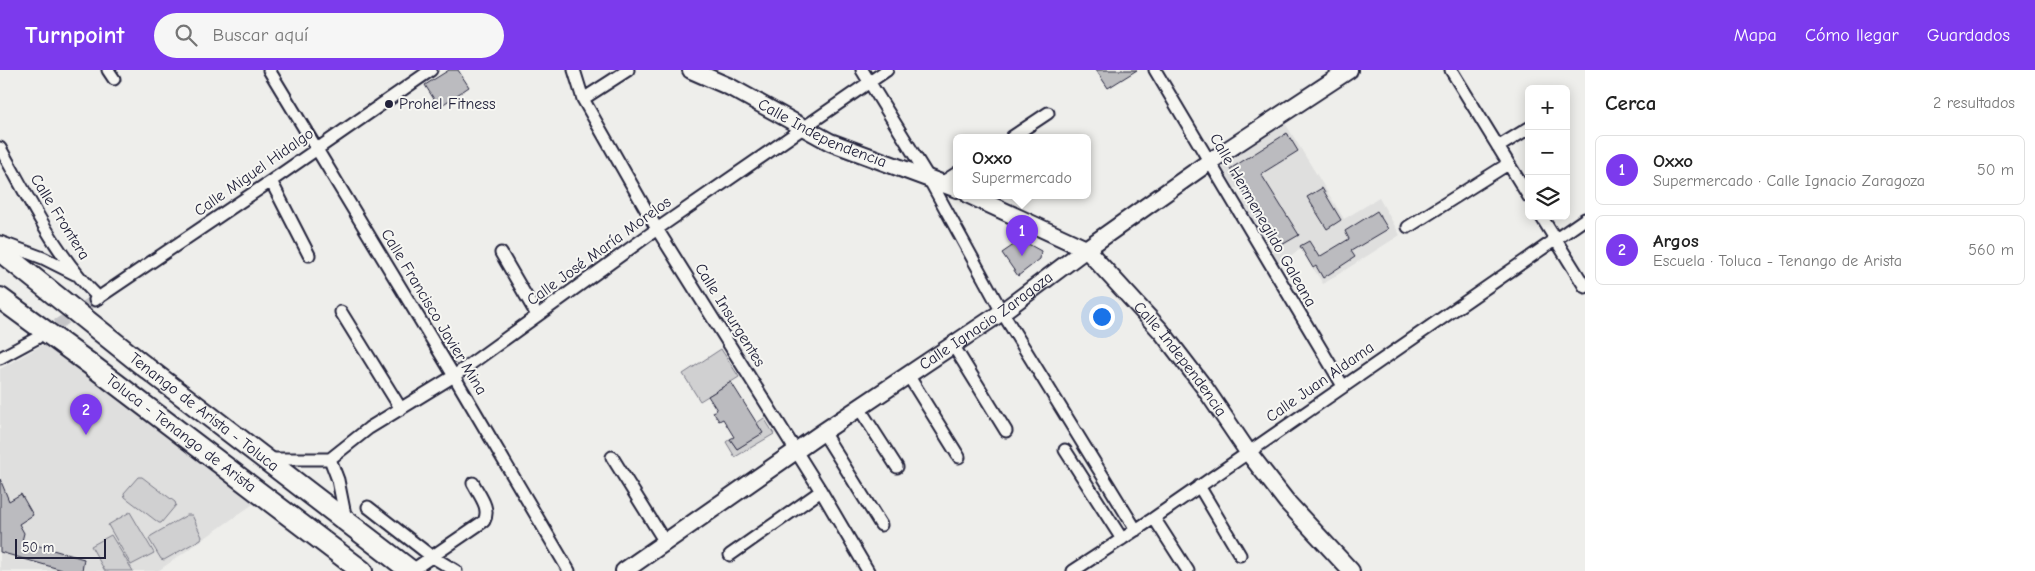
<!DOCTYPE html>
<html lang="es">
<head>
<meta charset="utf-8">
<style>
  :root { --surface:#fff; --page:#f6f6f6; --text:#222; --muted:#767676; --line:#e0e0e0; --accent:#7c3aed }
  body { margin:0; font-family:"Comic Neue",sans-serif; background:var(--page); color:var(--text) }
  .controls { position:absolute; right:15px; top:15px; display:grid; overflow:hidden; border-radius:8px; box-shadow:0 2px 12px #0003 }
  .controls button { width:45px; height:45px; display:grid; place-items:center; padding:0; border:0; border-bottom:1px solid var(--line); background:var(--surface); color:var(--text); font:25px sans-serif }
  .scale { position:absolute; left:15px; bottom:12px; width:91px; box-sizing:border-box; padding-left:5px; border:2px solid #22223b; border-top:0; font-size:14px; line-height:18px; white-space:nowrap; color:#22223b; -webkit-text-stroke:4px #f6f6f2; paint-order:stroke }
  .you { position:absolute; left:1101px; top:246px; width:18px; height:18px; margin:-12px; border:4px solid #fff; border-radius:50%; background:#1a73e8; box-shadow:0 0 0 8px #1a73e833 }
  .badge { display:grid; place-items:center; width:32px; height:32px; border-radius:50%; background:var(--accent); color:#fff; font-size:16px; font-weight:700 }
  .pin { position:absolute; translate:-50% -41px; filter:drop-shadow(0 1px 2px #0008) }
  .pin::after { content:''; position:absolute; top:26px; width:18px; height:15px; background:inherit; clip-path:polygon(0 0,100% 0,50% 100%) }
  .popup { position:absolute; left:953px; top:64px; width:138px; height:65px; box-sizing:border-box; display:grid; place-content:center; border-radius:8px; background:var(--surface); filter:drop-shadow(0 1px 4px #0005); font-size:16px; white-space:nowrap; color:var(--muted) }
  .popup b { font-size:19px; color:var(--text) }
  .popup::after { content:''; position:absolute; left:50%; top:100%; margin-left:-10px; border:10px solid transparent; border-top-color:var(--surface) }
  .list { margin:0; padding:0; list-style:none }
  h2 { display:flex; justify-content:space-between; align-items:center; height:65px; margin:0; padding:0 20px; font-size:21px }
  h2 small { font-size:16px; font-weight:400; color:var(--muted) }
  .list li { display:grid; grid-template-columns:32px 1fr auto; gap:15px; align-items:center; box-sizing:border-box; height:70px; margin:0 10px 10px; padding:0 10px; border:1px solid var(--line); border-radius:8px }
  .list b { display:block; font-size:19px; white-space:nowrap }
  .list p { margin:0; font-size:16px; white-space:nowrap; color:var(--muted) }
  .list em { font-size:16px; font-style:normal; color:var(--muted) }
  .icon { flex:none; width:28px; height:28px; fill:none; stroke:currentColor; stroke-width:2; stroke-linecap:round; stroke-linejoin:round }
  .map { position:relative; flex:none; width:1585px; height:501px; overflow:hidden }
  header { display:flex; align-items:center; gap:30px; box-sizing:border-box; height:70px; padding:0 25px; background:var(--accent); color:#fff }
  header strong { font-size:24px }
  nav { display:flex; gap:28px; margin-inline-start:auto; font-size:18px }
  .search { width:350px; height:45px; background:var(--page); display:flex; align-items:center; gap:12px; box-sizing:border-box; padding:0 18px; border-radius:28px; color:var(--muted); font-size:19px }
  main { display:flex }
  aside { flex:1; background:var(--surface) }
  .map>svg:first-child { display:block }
  .built { fill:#dfdfde }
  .green { fill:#d0d0d1; stroke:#797986 }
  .building { fill:#bbbbbf; stroke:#22223b }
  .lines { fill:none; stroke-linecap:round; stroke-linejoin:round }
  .street-tunnel { stroke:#c5c5c8; stroke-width:11; stroke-dasharray:11 5.5; stroke-linecap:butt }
  .street-casing { stroke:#22223b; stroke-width:15 }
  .secondary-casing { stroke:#22223b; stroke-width:20 }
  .highway-casing { stroke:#22223b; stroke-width:24 }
  .street { stroke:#f6f6f2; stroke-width:11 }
  .secondary { stroke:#f6f6f2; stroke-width:16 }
  .highway { stroke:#f6f6f2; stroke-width:20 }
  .poi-dot { fill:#22223b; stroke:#f6f6f2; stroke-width:2 }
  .labels { text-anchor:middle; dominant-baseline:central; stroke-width:4; stroke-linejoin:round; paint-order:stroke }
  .poi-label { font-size:16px; fill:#22223b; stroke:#f6f6f2; text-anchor:start }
  .street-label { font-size:16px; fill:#22223b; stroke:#f6f6f2 }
</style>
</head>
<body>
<header>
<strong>Turnpoint</strong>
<div class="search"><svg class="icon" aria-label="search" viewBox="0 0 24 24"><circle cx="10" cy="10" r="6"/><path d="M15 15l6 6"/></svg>Buscar aquí</div>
<nav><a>Mapa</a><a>Cómo llegar</a><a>Guardados</a></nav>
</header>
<main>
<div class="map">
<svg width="1585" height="501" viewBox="0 0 1585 501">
  <rect width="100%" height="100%" fill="#eeeeeb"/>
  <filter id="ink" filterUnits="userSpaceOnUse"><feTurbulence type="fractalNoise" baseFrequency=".02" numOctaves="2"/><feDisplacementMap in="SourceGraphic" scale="10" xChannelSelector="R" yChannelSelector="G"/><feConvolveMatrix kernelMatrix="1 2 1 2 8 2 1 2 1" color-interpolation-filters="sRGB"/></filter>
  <g filter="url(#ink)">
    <!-- built -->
    <path class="built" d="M 1285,53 L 1344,149 L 1379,128 L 1400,165 L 1323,214 L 1301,179 L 1278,193 L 1242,132 L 1245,128 L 1240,118 L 1234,118 L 1221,95 Z
      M 44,274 L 89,298 L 256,432 L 158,501 L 0,501 L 0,299 Z"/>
    <!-- green -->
    <path class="green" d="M 721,279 L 739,307 L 700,331 L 683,304 Z
      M 764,348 L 774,364 L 735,387 L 726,372 L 730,369 L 737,379 L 762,363 L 757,353 Z
      M 138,407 L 142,407 L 175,432 L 176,435 L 161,453 L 159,453 L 125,427 L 124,423 Z
      M 130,442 L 154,483 L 131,495 L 108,455 Z
      M 187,445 L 192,445 L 202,467 L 201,469 L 164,490 L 161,489 L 149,469 L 151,466 Z
      M 111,465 L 133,501 L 105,501 L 91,476 Z"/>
    <!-- building -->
    <path class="building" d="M 449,0 L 458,0 L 469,17 L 439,37 L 425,15 Z
      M 1096,0 L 1137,0 L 1108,18 Z
      M 1287,63 L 1298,81 L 1261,104 L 1299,165 L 1280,176 L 1262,147 L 1259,148 L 1230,99 Z
      M 1322,118 L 1341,150 L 1327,159 L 1307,127 Z
      M 1377,141 L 1388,159 L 1351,181 L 1355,187 L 1323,208 L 1316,196 L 1313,198 L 1300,176 L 1309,171 L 1319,187 L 1349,169 L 1345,161 Z
      M 1021,170 L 1041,181 L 1040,189 L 1018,206 L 1002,183 Z
      M 731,312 L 763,363 L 737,379 L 730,369 L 734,367 L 723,349 L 719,351 L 713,342 L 717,340 L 708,326 Z
      M 0,409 L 9,431 L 21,424 L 33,445 L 19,454 L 24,463 L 22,471 L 84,489 L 82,501 L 66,501 L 0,482 Z"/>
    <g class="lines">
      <!-- street-tunnel -->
      <path class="street-tunnel" d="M 43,264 L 95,230"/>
      <!-- street casing -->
      <g class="street-casing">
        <path id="street" d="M 108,0 L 114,9
          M 269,0 L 454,306 L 569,501
          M 574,0 L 583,29 L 657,159 L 821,421 L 868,501
          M 862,0 L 928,107 L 1002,242 L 1136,460
          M 1155,0 L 1343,316
          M 1451,0 L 1529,127
          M 583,29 L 628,0
          M 1012,67 L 1048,43
          M 1498,77 L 1529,58
          M 0,78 C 29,128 57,188 99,228
          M 271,111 L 309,185
          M 943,112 L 957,103
          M 1541,146 L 1585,217
          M 1408,157 L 1508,94
          M 0,172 L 43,188 L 75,204
          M 501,183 L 537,245
          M 95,230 L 271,111 L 431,0
          M 341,242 L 401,339
          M 953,275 L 1006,361
          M 0,288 L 37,268
          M 908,305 L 959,387
          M 859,338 L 897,397
          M 823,362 L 881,455
          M 1065,380 L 1122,469
          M 612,387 L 665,472
          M 267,389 L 330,389
          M 330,389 L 369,358 L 454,306 L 657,159 L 887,0
          M 330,389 L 338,410 L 346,450
          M 1199,416 L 1240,485
          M 368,437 L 431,486 L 456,501
          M 1154,448 L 1188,501
          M 730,485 L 821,421
          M 411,501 L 484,451 C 491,438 479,425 473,413
          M 1073,501 L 1154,448 L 1585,149"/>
      </g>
      <!-- secondary casing -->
      <g class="secondary-casing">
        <g id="secondary">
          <path id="s1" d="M 691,0 L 730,17 L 830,72 L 957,119"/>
          <path id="s2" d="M 969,125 L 1086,179 L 1161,261 L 1204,317 L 1248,382 L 1287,432 L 1351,501"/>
          <path id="s3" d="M 624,501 L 823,362 L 1002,242 L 1086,179 L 1209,92 L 1349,0"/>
        </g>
      </g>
      <!-- highway casing -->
      <g class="highway-casing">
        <g id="highway">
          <path id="s4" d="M 0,181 L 140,293 L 411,501"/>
          <path id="s5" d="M 0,228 L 90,294 L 362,501"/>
        </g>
      </g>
      <!-- street -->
      <use href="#street" class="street"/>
      <!-- secondary -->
      <use href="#secondary" class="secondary"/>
      <!-- highway -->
      <use href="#highway" class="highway"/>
    </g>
  </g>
  <!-- markers -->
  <circle class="poi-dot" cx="389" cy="34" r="5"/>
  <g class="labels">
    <!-- poi labels -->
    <g class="poi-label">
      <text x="399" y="34">Prohel Fitness</text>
    </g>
    <!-- street labels -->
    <g class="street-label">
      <text stroke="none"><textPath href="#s1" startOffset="146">Calle Independencia</textPath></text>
      <text transform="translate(254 102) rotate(-35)">Calle Miguel Hidalgo</text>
      <text transform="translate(60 147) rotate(58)">Calle Frontera</text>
      <text transform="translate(1263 150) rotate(60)">Calle Hermenegildo Galeana</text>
      <text transform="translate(599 181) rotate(-36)">Calle José María Morelos</text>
      <text transform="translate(434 242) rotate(59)">Calle Francisco Javier Mina</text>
      <text transform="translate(730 245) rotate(58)">Calle Insurgentes</text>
      <text stroke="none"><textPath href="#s3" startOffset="440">Calle Ignacio Zaragoza</textPath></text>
      <text stroke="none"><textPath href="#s2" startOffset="274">Calle Independencia</textPath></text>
      <text transform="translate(1320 312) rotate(-35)">Calle Juan Aldama</text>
      <text stroke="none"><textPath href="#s4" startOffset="260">Tenango de Arista - Toluca</textPath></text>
      <text stroke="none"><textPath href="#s5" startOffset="226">Toluca - Tenango de Arista</textPath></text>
    </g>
  </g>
</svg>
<div class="controls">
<button>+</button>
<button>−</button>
<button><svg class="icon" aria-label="layers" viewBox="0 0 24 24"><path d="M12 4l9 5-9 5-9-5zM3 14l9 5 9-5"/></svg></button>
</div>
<div class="scale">50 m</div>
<div class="you"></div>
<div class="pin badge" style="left:1022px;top:186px">1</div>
<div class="popup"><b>Oxxo</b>Supermercado</div>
<div class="pin badge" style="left:86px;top:365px">2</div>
</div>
<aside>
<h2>Cerca<small>2 resultados</small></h2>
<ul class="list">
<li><span class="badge">1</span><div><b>Oxxo</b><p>Supermercado · Calle Ignacio Zaragoza</p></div><em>50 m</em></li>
<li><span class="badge">2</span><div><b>Argos</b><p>Escuela · Toluca - Tenango de Arista</p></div><em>560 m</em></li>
</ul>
</aside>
</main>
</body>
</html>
